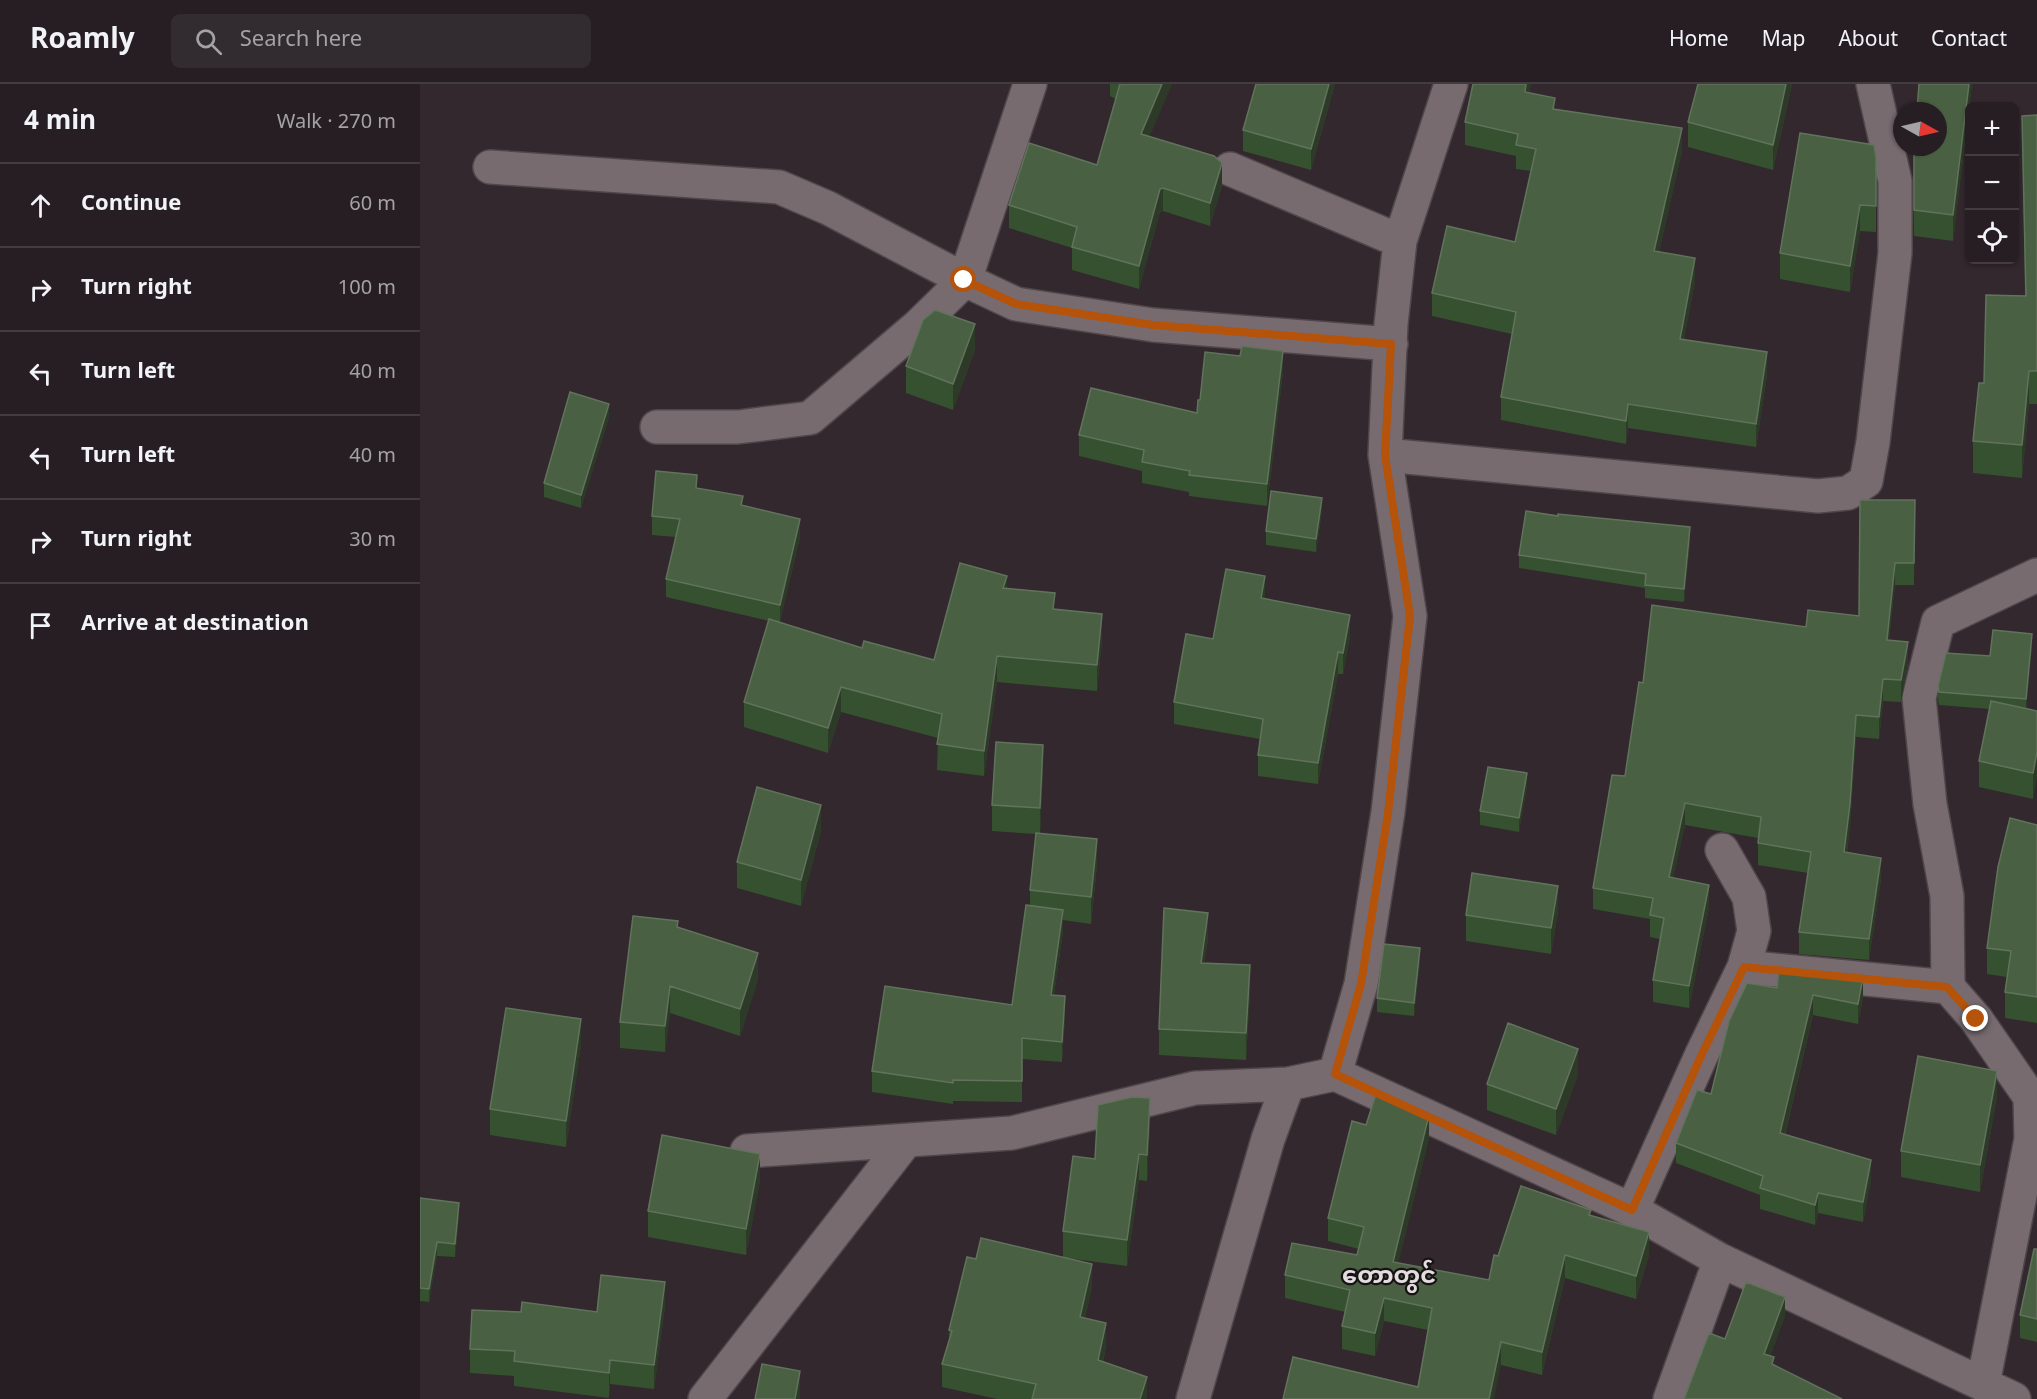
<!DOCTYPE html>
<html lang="en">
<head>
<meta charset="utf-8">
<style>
  :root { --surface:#261e22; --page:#322b2f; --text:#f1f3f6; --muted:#a4a2a5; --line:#423c40 }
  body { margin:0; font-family:Georgia,"Noto Sans Myanmar",serif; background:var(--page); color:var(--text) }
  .controls { position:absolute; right:18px; top:18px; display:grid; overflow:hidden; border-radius:9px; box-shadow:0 2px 4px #0004 }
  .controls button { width:54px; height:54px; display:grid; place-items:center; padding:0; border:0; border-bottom:2px solid var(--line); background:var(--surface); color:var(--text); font:30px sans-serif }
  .compass { position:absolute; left:1473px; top:18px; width:54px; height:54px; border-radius:50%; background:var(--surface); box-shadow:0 2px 4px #0004; rotate:98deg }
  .stop { position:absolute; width:18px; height:18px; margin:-14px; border:4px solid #b45309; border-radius:50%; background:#fff }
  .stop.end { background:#b45309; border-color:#fff; box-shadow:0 2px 6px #0008 }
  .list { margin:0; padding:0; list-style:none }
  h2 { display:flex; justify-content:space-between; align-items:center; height:78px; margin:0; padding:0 24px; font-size:26px }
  h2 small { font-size:20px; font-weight:400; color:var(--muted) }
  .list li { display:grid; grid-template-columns:39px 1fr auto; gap:18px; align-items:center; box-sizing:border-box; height:84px; padding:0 24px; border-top:2px solid var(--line) }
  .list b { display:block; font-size:22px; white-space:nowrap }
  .list em { font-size:20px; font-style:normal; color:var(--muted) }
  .icon { flex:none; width:33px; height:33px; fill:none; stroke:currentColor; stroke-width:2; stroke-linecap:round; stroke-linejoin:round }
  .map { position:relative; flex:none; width:1617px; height:1315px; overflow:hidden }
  header { display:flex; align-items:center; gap:36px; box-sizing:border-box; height:84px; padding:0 30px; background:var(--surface); border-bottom:2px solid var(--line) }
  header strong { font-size:28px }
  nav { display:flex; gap:33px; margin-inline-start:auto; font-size:21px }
  .search { width:420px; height:54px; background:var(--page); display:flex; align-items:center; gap:15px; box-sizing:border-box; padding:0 21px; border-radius:9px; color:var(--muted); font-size:22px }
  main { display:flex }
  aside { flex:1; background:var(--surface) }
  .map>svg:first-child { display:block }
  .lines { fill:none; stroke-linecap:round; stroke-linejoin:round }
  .minor-casing { stroke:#4f464a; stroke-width:36 }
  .minor { stroke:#776b70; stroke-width:33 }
  .wall { fill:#365130 }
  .shaded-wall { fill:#2d3a27 }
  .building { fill:#496043; stroke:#61735c; stroke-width:1.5 }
  .route { stroke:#b45309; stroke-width:8 }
  .labels { text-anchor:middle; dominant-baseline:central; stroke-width:4.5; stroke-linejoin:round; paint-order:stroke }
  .quarter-label { font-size:24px; font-weight:bold; fill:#e4dde0; stroke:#171315 }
</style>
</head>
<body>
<header>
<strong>Roamly</strong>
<div class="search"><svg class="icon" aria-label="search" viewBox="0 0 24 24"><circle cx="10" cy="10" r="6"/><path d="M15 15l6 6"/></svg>Search here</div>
<nav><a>Home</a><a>Map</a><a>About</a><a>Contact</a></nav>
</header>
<main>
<aside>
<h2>4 min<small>Walk · 270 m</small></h2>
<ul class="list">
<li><svg class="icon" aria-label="ahead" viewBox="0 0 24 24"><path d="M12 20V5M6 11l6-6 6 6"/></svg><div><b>Continue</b></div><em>60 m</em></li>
<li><svg class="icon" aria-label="right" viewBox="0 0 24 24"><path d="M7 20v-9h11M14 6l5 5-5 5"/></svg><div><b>Turn right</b></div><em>100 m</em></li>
<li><svg class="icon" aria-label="left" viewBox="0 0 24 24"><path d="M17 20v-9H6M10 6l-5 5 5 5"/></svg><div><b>Turn left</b></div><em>40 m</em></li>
<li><svg class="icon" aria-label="left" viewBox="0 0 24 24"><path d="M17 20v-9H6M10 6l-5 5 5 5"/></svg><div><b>Turn left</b></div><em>40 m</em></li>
<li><svg class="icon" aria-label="right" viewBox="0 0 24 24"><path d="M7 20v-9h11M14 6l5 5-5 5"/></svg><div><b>Turn right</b></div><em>30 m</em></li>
<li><svg class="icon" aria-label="arrive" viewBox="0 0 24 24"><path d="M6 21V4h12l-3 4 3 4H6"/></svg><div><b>Arrive at destination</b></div></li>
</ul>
</aside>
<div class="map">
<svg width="1617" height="1315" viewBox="0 0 1617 1315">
  <rect width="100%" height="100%" fill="#32282d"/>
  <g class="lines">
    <!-- minor casing -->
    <g class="minor-casing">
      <path id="minor" d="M 70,83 L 359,103 L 408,124 L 545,196 L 596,220 L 733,241 L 971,260
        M 810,85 L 980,157
        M 237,343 L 318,343 L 390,334 L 498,242 L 545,196 L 610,0
        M 965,371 L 1398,412 L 1428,409 L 1446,397 L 1453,358 L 1475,169 L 1475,97 L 1453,0
        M 1324,883 L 1528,903
        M 915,990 L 1212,1126 L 1300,1176 L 1594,1315
        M 327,1067 L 592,1049 L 775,1004 L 868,1000
        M 1212,1126 L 1281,972 L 1324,883 L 1334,847 L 1329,813 L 1302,766
        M 1563,1300 L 1611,1055 L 1610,1013 L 1556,935 L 1528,903 L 1527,812 L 1510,720 L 1499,614 L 1518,538 L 1617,491
        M 285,1315 L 485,1058
        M 773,1315 L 848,1055 L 868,1000 L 915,990 L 941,900 L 968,728 L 990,532 L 965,371 L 971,240 L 980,157 L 1031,0
        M 1250,1315 L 1300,1176"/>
    </g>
    <!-- minor -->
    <use href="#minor" class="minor"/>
  </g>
  <!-- wall -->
  <path class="wall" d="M 690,0 L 752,0 L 729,52 L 802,102 L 790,142 L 743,127 L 740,128 L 719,205 L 652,186 L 652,164 L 589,144 L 589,121 L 677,81 L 696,15 L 690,12 Z
    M 836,0 L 915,0 L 891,86 L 823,67 L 823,46 Z
    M 1111,0 L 1109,9 L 1135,25 L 1262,67 L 1239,168 L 1275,197 L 1264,255 L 1347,291 L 1336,363 L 1208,344 L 1206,360 L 1081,336 L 1081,313 L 1092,250 L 1012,232 L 1012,209 L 1095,158 L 1111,87 L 1096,85 L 1096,72 L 1045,61 L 1045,38 Z
    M 1278,0 L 1372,0 L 1353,86 L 1268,63 L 1268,38 Z
    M 1499,0 L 1552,0 L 1533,157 L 1494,152 L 1493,93 Z
    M 1617,31 L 1617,320 L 1609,320 L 1602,394 L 1553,389 L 1553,357 L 1564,299 L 1605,212 L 1602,32 Z
    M 1456,73 L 1456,148 L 1440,147 L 1430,208 L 1360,195 L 1360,169 Z
    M 555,266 L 533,326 L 486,309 L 486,282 Z
    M 863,288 L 847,422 L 769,412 L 769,408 L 722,399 L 722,387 L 659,372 L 659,351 L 777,329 L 780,316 Z
    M 189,333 L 161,424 L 124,413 L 124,399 Z
    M 277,404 L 323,422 L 380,453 L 360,538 L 442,564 L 514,576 L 587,504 L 635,525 L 682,555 L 677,607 L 577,598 L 564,692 L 517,686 L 518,654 L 421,628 L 408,669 L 324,643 L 324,618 L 349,537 L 246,513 L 246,495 L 256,453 L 232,451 L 232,432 Z
    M 1495,416 L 1494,501 L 1475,501 L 1469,556 L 1488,579 L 1481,618 L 1463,617 L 1459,655 L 1436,653 L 1430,742 L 1427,769 L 1461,795 L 1449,876 L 1379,870 L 1379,848 L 1388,789 L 1338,781 L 1338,754 L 1265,741 L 1253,794 L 1289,823 L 1269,924 L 1233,918 L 1233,896 L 1240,855 L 1230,853 L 1230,835 L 1173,825 L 1173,804 L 1205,692 L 1223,599 L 1386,543 L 1439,532 Z
    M 902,427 L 896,468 L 846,461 L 846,447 Z
    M 1270,457 L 1264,518 L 1225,514 L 1225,504 L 1099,484 L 1099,471 Z
    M 845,515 L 930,552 L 923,590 L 918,590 L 898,700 L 838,692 L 838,671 L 840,655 L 754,640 L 754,618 L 793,555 Z
    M 1612,563 L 1606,625 L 1617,627 L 1613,715 L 1559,703 L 1559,677 L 1570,625 L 1519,621 L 1518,615 L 1518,602 L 1570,572 Z
    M 623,687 L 620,749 L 677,781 L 671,840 L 643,836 L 643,847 L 634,911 L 645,933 L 642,978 L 602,975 L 602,1018 L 533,1017 L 533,1020 L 452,1008 L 452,987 L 592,921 L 610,822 L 610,806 L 616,750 L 572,747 L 572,721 Z
    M 1107,702 L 1099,748 L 1060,741 L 1060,727 Z
    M 1617,741 L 1617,939 L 1585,934 L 1585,908 L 1587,893 L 1567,890 L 1567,864 Z
    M 401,747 L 381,822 L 317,804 L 317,778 Z
    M 1138,828 L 1131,870 L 1046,857 L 1046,831 Z
    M 258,843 L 338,895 L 320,952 L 250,929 L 245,968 L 200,964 L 200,938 Z
    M 788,855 L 784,879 L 830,908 L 826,976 L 739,971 L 739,945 Z
    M 1000,877 L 994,932 L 957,928 L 957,914 Z
    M 1357,904 L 1443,914 L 1438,940 L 1393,931 L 1365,1051 L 1451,1096 L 1443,1138 L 1398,1129 L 1395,1141 L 1340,1125 L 1340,1111 L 1256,1079 L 1256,1059 L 1291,1010 Z
    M 161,961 L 146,1063 L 70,1051 L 70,1025 Z
    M 1158,991 L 1136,1051 L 1067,1026 L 1067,1000 Z
    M 1577,1013 L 1560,1108 L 1481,1093 L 1481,1067 Z
    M 730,1040 L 727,1097 L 719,1096 L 707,1182 L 646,1174 L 672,1203 L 665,1234 L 686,1262 L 683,1278 L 727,1315 L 577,1315 L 522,1303 L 522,1280 L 529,1256 L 529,1246 L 643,1173 L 643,1147 L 675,1075 Z
    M 946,1041 L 1009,1054 L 978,1179 L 1069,1196 L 1078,1172 L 1171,1131 L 1229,1171 L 1216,1215 L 1145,1194 L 1122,1291 L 1081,1281 L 998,1303 L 1008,1246 L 964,1237 L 955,1272 L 922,1265 L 922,1242 L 925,1228 L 865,1214 L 865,1191 L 937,1171 L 939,1165 L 908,1157 L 908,1134 Z
    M 340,1096 L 326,1171 L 228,1153 L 228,1127 Z
    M 0,1114 L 39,1132 L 35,1173 L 17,1172 L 9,1218 L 0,1217 Z
    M 1617,1165 L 1617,1258 L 1600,1254 L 1600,1231 Z
    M 245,1222 L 234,1305 L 190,1300 L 189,1314 L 94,1302 L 94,1292 L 50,1289 L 50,1265 L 101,1228 L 177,1228 Z"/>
  <!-- shaded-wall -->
  <path class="shaded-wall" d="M 742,0 L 752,0 L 721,73 L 721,50 Z
    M 909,0 L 915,0 L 891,86 L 891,65 Z
    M 1106,0 L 1111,0 L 1105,31 L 1105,8 Z
    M 1366,0 L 1372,0 L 1353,86 L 1353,61 Z
    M 1549,0 L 1552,0 L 1533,157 L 1533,131 Z
    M 1262,44 L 1262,67 L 1234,190 L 1234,167 Z
    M 802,79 L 802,102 L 790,142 L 790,119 Z
    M 743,104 L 743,127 L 740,128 L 719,205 L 719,182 L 740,105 Z
    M 1440,121 L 1440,147 L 1430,208 L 1430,182 Z
    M 1275,174 L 1275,197 L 1260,278 L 1260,255 Z
    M 555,240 L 555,266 L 533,326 L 533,300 Z
    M 863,267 L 863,288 L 847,422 L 847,400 Z
    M 1347,268 L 1347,291 L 1336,363 L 1336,340 Z
    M 1609,287 L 1609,320 L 1602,394 L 1602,361 Z
    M 189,320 L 189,333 L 161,424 L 161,411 Z
    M 1208,320 L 1208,344 L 1206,360 L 1206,337 Z
    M 902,414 L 902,427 L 896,468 L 896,455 Z
    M 380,435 L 380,453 L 360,539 L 360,521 Z
    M 1270,443 L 1270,457 L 1264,518 L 1264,505 Z
    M 1475,479 L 1475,501 L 1467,578 L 1467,556 Z
    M 587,492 L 587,517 L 583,504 Z
    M 845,492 L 845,513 L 841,535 L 841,514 Z
    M 682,530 L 682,555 L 677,607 L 677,581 Z
    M 930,531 L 930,552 L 923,590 L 923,569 Z
    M 1612,550 L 1612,563 L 1606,628 L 1606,615 Z
    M 1488,558 L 1488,579 L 1481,618 L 1481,596 Z
    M 918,568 L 918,590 L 898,700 L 898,679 Z
    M 577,572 L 577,598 L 564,692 L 564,667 Z
    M 1463,595 L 1463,617 L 1459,655 L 1459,633 Z
    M 421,603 L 421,628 L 408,669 L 408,644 Z
    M 1436,631 L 1436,653 L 1430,742 L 1424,790 L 1424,768 Z
    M 623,661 L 623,687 L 620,750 L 620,724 Z
    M 1617,668 L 1617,694 L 1613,715 L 1613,689 Z
    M 1107,689 L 1107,702 L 1099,748 L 1099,734 Z
    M 1265,719 L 1265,741 L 1249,815 L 1249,793 Z
    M 401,721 L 401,747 L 381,822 L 381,796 Z
    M 677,755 L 677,781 L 671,840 L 671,813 Z
    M 1461,774 L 1461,795 L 1449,876 L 1449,855 Z
    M 1289,801 L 1289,823 L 1269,924 L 1269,902 Z
    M 1138,802 L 1138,828 L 1131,870 L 1131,844 Z
    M 643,826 L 643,847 L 631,931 L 631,911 Z
    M 788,829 L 788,855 L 781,905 L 781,879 Z
    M 1000,864 L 1000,877 L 994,932 L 994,919 Z
    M 338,869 L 338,895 L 320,952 L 320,925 Z
    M 830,881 L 830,908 L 826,976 L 826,949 Z
    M 1443,893 L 1443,914 L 1438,940 L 1438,920 Z
    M 250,902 L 250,929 L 245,968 L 245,942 Z
    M 1393,911 L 1393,931 L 1360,1070 L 1360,1049 Z
    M 645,912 L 645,933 L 642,978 L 642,958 Z
    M 161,935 L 161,961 L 146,1063 L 146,1037 Z
    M 1158,965 L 1158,991 L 1136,1051 L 1136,1025 Z
    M 1577,987 L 1577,1013 L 1560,1108 L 1560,1081 Z
    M 730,1014 L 730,1040 L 727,1097 L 727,1071 Z
    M 1009,1031 L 1009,1054 L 973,1201 L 973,1178 Z
    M 340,1070 L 340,1096 L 326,1171 L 326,1145 Z
    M 719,1070 L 719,1096 L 707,1182 L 707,1156 Z
    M 1451,1076 L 1451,1096 L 1443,1138 L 1443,1118 Z
    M 1398,1109 L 1398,1129 L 1395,1141 L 1395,1121 Z
    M 39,1119 L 39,1132 L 35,1173 L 35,1160 Z
    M 1229,1148 L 1229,1171 L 1216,1215 L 1216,1192 Z
    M 17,1158 L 17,1172 L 9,1218 L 9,1205 Z
    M 1145,1171 L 1145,1194 L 1122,1291 L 1122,1268 Z
    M 672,1180 L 672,1203 L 660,1257 L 660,1233 Z
    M 245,1198 L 245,1222 L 234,1305 L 234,1281 Z
    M 1365,1213 L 1365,1233 L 1344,1290 L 1344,1270 Z
    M 964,1214 L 964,1237 L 955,1272 L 955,1249 Z
    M 686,1239 L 686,1262 L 678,1299 L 678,1276 Z
    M 1081,1258 L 1081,1281 L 1074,1315 L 1069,1315 Z
    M 190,1276 L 190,1300 L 189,1314 L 189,1289 Z
    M 380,1287 L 380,1315 L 375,1315 Z
    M 727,1293 L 727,1315 L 720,1315 Z"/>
  <!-- building -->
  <path class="building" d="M 700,0 L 742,0 L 721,50 L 794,72 L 802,79 L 790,119 L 743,104 L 740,105 L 719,182 L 652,163 L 657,143 L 589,121 L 609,59 L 677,81 Z
    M 836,0 L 909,0 L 891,65 L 823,46 Z
    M 1053,0 L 1106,0 L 1105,8 L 1135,14 L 1133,25 L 1262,44 L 1234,167 L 1275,174 L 1260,255 L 1347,268 L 1336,340 L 1208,320 L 1206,337 L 1081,313 L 1096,228 L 1012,209 L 1027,142 L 1095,158 L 1116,65 L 1096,61 L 1098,50 L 1045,38 Z
    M 1278,0 L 1366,0 L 1353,61 L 1268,38 Z
    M 1499,0 L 1549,0 L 1533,131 L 1494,126 L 1494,63 L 1518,63 L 1518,27 L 1497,27 Z
    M 1617,31 L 1617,287 L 1609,287 L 1602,361 L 1553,357 L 1559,299 L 1564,299 L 1566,211 L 1606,212 L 1602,32 Z
    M 1380,49 L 1454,61 L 1456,73 L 1456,122 L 1440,121 L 1430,182 L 1360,169 Z
    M 515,226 L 555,240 L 533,300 L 486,282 L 503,236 Z
    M 822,262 L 863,267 L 847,400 L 769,391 L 770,387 L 722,378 L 724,366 L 659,351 L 671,304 L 777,329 L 778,316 L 780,316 L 785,268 L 820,272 Z
    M 150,308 L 189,320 L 161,411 L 124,399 Z
    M 236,387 L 277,391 L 276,404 L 323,412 L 321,421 L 380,435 L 360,521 L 246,495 L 260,435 L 232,432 Z
    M 851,407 L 902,414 L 896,455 L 846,447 Z
    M 1440,416 L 1495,416 L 1494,479 L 1475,479 L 1467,556 L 1488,558 L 1481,596 L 1463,595 L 1459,633 L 1436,631 L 1430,720 L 1424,768 L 1461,774 L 1449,855 L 1379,848 L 1391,768 L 1338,759 L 1341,733 L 1265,719 L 1249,793 L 1289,801 L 1269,902 L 1233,896 L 1244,834 L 1230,831 L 1233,814 L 1173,804 L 1192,691 L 1205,692 L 1219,598 L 1223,599 L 1232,521 L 1386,543 L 1388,526 L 1439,532 Z
    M 1106,427 L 1138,432 L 1138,430 L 1270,443 L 1264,505 L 1225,501 L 1226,490 L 1099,471 Z
    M 540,479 L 587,492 L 583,504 L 635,509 L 633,525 L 682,530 L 677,581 L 577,572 L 564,667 L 517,660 L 522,630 L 421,603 L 408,644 L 324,618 L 349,535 L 442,564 L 444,557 L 514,576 Z
    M 806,485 L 845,492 L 841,514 L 930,531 L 923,569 L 918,568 L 898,679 L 838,671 L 843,635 L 754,618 L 766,550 L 793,555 Z
    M 1573,546 L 1612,550 L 1606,615 L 1519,608 L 1518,602 L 1526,569 L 1570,572 Z
    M 1571,617 L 1617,627 L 1617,668 L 1613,689 L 1559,677 Z
    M 576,658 L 623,661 L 620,724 L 572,721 Z
    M 1068,683 L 1107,689 L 1099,734 L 1060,727 Z
    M 337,703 L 401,721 L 381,796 L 317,778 Z
    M 1590,734 L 1617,741 L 1617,913 L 1585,908 L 1591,867 L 1567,864 L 1578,783 Z
    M 616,749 L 677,755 L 671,813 L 610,806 Z
    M 1052,789 L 1138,802 L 1131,844 L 1046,831 Z
    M 606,821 L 643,826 L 631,911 L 645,912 L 642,958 L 602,954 L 602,997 L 533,996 L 533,999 L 452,987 L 465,902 L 592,921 Z
    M 744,824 L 788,829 L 781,879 L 830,881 L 826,949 L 739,945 Z
    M 213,832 L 258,837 L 257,843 L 338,869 L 320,925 L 250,902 L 245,942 L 200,938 Z
    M 964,860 L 1000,864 L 994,919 L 957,914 Z
    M 1359,885 L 1443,893 L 1438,920 L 1393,911 L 1360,1049 L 1451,1076 L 1443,1118 L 1398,1109 L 1395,1121 L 1340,1104 L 1343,1092 L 1256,1059 L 1277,1006 L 1291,1010 L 1309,937 L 1327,899 L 1357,904 Z
    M 86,924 L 161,935 L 146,1037 L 70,1025 Z
    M 1088,939 L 1158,965 L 1136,1025 L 1067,1000 Z
    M 1498,972 L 1577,987 L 1560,1081 L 1481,1067 Z
    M 956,1010 L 984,1019 L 1009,1031 L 973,1178 L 1069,1196 L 1074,1171 L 1078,1172 L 1101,1102 L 1171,1126 L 1169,1131 L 1229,1148 L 1216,1192 L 1145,1171 L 1122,1268 L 1081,1258 L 1069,1315 L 863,1315 L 873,1273 L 998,1303 L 1012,1224 L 964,1214 L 955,1249 L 922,1242 L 930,1206 L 865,1191 L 872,1159 L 937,1171 L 944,1143 L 908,1134 L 932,1037 L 946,1041 Z
    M 712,1013 L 730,1014 L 727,1071 L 719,1070 L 707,1156 L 643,1147 L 653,1072 L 675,1075 L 678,1021 Z
    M 242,1051 L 340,1070 L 326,1145 L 228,1127 Z
    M 0,1114 L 39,1119 L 35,1160 L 17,1158 L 9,1205 L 0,1204 Z
    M 561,1154 L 672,1180 L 660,1233 L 686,1239 L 678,1276 L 727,1293 L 720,1315 L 612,1315 L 616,1300 L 522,1280 L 532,1247 L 529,1246 L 547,1173 L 556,1175 Z
    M 1614,1165 L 1617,1165 L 1617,1235 L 1600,1231 Z
    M 181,1191 L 245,1198 L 234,1281 L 190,1276 L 189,1289 L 94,1277 L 95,1267 L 50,1265 L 52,1226 L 101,1228 L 102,1218 L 177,1228 Z
    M 1326,1198 L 1365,1213 L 1344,1270 L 1354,1273 L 1352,1280 L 1422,1315 L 1264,1315 L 1289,1249 L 1305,1255 Z
    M 342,1280 L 380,1287 L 375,1315 L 335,1315 Z"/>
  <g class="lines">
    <!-- route -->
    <path class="route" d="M 544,196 L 596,220 L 733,241 L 971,260 L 965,371 L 990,532 L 968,729 L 941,900 L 915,990 L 1212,1126 L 1281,972 L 1324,883 L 1527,903 L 1556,935"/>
  </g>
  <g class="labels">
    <!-- quarter labels -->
    <g class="quarter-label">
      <text x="969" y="1193">တောတွင်</text>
    </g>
  </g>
</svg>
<div class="controls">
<button>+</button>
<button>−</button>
<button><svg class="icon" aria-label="locate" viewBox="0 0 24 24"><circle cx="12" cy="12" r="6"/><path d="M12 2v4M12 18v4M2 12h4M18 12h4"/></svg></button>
</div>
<svg class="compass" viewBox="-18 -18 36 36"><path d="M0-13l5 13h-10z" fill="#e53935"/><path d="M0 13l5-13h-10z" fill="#a4a2a5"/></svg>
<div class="stop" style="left:544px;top:196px"></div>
<div class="stop end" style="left:1556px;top:935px"></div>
</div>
</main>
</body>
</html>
